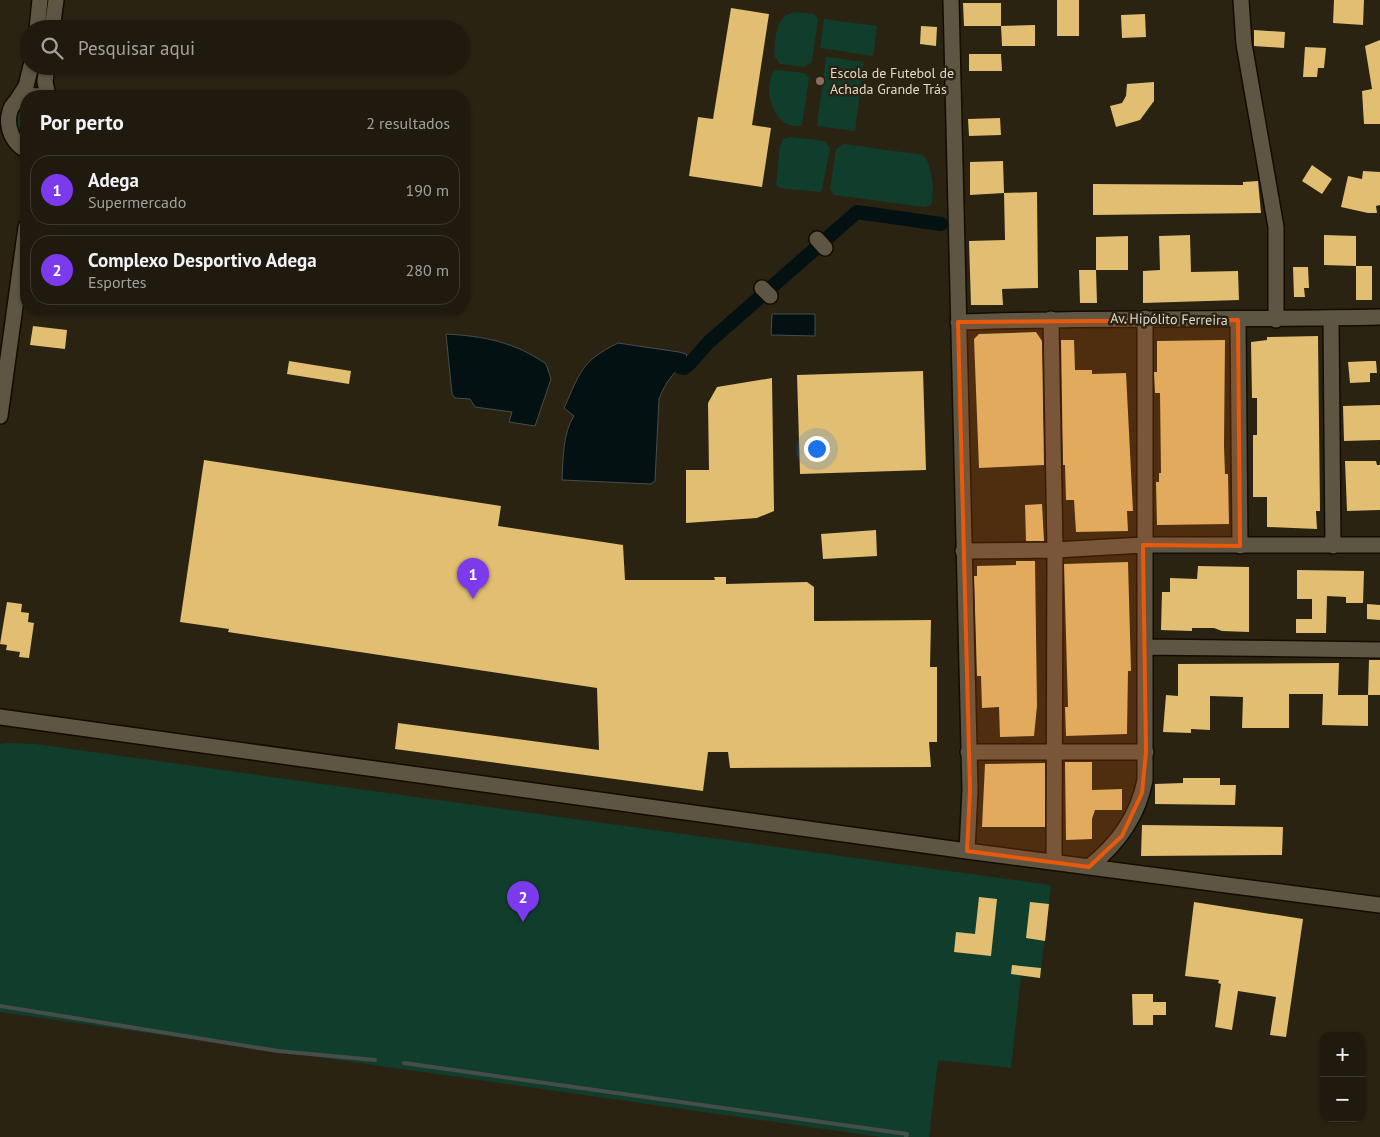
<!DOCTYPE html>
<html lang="pt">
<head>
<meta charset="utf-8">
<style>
  :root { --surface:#201a0e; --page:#2d271c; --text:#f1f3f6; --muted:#a2a19e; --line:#3d382e; --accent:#7c3aed }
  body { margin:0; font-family:"PT Sans",sans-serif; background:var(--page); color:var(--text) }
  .controls { position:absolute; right:15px; bottom:15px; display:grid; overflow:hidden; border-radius:10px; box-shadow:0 1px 4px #0004 }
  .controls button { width:45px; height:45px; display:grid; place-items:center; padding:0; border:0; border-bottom:1px solid var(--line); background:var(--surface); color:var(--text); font:25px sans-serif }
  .you { position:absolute; left:816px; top:448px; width:18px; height:18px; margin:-12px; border:4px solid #fff; border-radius:50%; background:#1a73e8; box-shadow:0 0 0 8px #1a73e833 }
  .badge { display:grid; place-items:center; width:32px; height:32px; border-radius:50%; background:var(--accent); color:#fff; font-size:16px; font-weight:700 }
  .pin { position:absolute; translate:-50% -41px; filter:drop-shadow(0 1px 2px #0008) }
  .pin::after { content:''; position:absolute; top:26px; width:18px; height:15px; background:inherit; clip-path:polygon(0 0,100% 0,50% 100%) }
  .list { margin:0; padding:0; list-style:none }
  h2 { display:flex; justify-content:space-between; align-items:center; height:65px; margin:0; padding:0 20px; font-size:21px }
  h2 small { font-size:16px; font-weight:400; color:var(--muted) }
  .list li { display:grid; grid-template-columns:32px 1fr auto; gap:15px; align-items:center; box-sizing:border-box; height:70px; margin:0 10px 10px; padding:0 10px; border:1px solid var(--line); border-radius:20px }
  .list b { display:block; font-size:19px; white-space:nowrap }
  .list p { margin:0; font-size:16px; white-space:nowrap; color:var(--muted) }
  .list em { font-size:16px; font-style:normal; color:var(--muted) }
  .icon { flex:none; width:28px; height:28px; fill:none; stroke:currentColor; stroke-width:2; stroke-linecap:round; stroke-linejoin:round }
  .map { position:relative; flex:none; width:1380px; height:1137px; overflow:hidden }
  .search { position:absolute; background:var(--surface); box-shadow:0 1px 4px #0004; left:20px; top:20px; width:450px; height:55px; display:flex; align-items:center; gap:12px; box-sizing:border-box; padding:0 18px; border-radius:28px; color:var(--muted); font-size:19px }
  .panel { position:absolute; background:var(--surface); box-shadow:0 1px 4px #0004; left:20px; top:90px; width:450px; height:225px; border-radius:20px }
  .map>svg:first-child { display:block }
  .green { fill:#113e2c }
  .water { fill:#041112; stroke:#464d4b }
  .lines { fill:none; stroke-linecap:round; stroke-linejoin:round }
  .stream { stroke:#464d4b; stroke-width:4 }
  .canal { stroke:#041112; stroke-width:14 }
  .building { fill:#e1be71 }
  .street-casing { stroke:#130c00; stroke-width:18 }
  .street { stroke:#5e5543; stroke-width:15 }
  .marked { fill:#e8590c; fill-opacity:0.2; stroke:#e8590c; stroke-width:4; stroke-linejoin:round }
  .education-dot { fill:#8d6e63; stroke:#2a2312; stroke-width:2 }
  .labels { text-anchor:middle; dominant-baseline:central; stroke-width:5; stroke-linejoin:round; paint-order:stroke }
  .poi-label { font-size:14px; fill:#dfdacf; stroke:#2a2312; text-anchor:start }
  .street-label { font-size:14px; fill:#dfdacf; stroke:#2a2312 }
</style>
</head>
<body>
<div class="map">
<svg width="1380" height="1137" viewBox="0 0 1380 1137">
  <rect width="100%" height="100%" fill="#2a2312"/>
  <!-- green -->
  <path class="green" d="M 796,12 L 814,14 L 818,19 L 812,62 L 805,67 L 780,64 L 774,56 C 776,38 774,15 796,12 Z
    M 824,19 L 877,26 L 873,56 L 820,48 Z
    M 826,57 L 864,62 L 855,131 L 817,126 Z
    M 779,70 L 804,73 L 809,78 L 802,125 C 775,133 761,89 774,71 Z
    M 26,103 L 26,144 L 10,122 L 11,116 Z
    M 790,137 L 825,141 L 830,149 L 822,189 L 820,192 L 779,188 L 776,185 L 780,146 L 783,139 Z
    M 844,144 L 923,155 C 932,163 935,194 931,205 L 925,207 L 834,195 L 830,189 L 836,149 Z
    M 4,743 L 35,744 L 1051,885 L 1040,978 L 1021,976 L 1011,1068 L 938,1060 L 929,1137 L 881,1137 L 0,1012 L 0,744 Z"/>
  <!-- water -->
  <path class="water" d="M 772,314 L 815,314 L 815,336 L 771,335 Z
    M 446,334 C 483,336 515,342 546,364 L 551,379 L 535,426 L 509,422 L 512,412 L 475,407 L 470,399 L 455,398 L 452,394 Z
    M 618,343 L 679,352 L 686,354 L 688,360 C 675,371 665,382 659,399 L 655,481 L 651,484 L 562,480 C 563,459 563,432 574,416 L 564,408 C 580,373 581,361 618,343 Z"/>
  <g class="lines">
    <!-- stream -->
    <path class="stream" d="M 0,1006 L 278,1051 L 375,1060
      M 404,1063 L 907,1134 L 906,1137"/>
    <!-- canal -->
    <path class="canal" d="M 680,367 L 684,368 C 692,364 702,348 710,341 L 857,212 L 941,224"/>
  </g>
  <!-- building -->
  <path class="building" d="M 1057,0 L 1079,0 L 1079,36 L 1057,36 Z
    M 1334,0 L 1364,0 L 1363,25 L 1333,23 Z
    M 963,3 L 1001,3 L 1001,26 L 964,26 Z
    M 731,8 L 769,14 L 752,125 L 771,128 L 762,187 L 689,176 L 698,117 L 713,119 Z
    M 1145,14 L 1146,37 L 1122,38 L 1121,15 Z
    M 1035,25 L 1035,46 L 1002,46 L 1001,26 Z
    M 921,26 L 937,27 L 936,46 L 920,44 Z
    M 1254,30 L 1285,32 L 1284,48 L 1254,46 Z
    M 1380,40 L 1380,124 L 1364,124 L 1362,91 L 1372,89 L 1365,46 Z
    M 1305,47 L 1326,48 L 1324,68 L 1318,68 L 1317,77 L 1303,77 Z
    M 969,54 L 1001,54 L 1002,71 L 969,71 Z
    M 1154,82 L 1154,101 L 1140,120 L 1116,127 L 1110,106 L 1122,103 L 1126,96 L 1127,84 Z
    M 1000,118 L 1001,135 L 969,136 L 968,119 Z
    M 1003,161 L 1004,193 L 970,195 L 970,162 Z
    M 1312,165 L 1332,179 L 1322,194 L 1302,181 Z
    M 1363,171 L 1380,172 L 1380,205 L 1376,206 L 1377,213 L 1368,213 L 1341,207 L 1348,176 L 1362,179 Z
    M 1258,181 L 1261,213 L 1093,215 L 1093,184 L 1243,185 L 1243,182 Z
    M 1037,192 L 1038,288 L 1002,289 L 1003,305 L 971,305 L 969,241 L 1005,240 L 1004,193 Z
    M 1190,235 L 1191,272 L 1238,271 L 1239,300 L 1143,303 L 1143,271 L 1160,270 L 1159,236 Z
    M 1324,235 L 1356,236 L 1356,266 L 1324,265 Z
    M 1128,236 L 1128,270 L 1096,270 L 1097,303 L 1080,303 L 1079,270 L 1096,270 L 1096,237 Z
    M 1356,266 L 1372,266 L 1372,300 L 1356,300 Z
    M 1293,267 L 1308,267 L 1309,288 L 1304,288 L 1305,297 L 1294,297 Z
    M 33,326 L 67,330 L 65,349 L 30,345 Z
    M 1036,332 L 1042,341 L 1044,465 L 979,468 L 974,339 L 979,334 Z
    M 1318,336 L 1320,511 L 1316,511 L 1317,529 L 1267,527 L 1267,497 L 1253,497 L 1253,435 L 1257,435 L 1257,398 L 1252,398 L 1251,342 L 1267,340 L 1267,337 Z
    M 1061,340 L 1074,340 L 1075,370 L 1092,370 L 1092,374 L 1126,373 L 1133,511 L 1127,511 L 1128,531 L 1076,532 L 1074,500 L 1066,500 L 1065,465 L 1063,465 Z
    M 1225,340 L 1224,446 L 1225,474 L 1228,474 L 1229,524 L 1157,525 L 1156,482 L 1159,482 L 1159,473 L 1161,473 L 1160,393 L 1155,393 L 1154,372 L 1157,372 L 1157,341 Z
    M 289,361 L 351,371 L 349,384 L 287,374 Z
    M 1369,361 L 1376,361 L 1377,373 L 1370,373 L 1370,382 L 1350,383 L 1348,362 Z
    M 923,371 L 926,470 L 800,474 L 797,375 Z
    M 772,378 L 774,511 L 757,518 L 686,523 L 686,470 L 709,470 L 708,403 L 717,387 Z
    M 1380,405 L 1380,440 L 1344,441 L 1343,406 Z
    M 204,460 L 501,506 L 498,526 L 623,545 L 625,580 L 715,580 L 714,577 L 726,577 L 726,584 L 807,582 L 814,587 L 814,621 L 931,620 L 930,667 L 937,667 L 937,742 L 929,742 L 931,767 L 730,768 L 728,752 L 708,752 L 703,791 L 395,749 L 398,723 L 599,750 L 597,688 L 228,632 L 229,629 L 180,622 Z
    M 1345,461 L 1376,461 L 1377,465 L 1380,465 L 1380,510 L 1347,511 Z
    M 1042,504 L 1044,541 L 1026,541 L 1025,505 Z
    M 876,530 L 877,556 L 823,559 L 821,534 Z
    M 1016,561 L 1035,561 L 1037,706 L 1034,736 L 1000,737 L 999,707 L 982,708 L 981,676 L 977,676 L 974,576 L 977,576 L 977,566 L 1016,565 Z
    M 1128,562 L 1131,671 L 1128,671 L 1127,734 L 1066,736 L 1065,707 L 1068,707 L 1064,564 Z
    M 1198,566 L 1249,567 L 1249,632 L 1222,631 L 1214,628 L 1192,628 L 1192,631 L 1161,630 L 1162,592 L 1170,592 L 1170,578 L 1197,579 Z
    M 1297,570 L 1364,571 L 1363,603 L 1346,603 L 1346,597 L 1327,596 L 1326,633 L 1296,633 L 1296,619 L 1312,619 L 1312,599 L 1297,599 Z
    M 7,602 L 22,604 L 21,612 L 29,613 L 28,622 L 34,623 L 29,658 L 19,657 L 20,652 L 6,650 L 7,645 L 0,644 Z
    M 1367,604 L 1380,605 L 1380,620 L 1367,619 Z
    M 1369,660 L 1380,660 L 1380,695 L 1368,695 L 1368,726 L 1322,725 L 1323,694 L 1289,694 L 1289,728 L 1242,728 L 1243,697 L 1210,696 L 1210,730 L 1191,729 L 1191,733 L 1163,732 L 1166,695 L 1178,696 L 1178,664 L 1339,663 L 1338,695 L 1368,695 Z
    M 1065,762 L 1092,762 L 1092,790 L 1122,789 L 1122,810 L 1095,810 L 1092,819 L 1092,839 L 1066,840 Z
    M 1045,763 L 1045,827 L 982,827 L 985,764 Z
    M 1183,778 L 1220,778 L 1220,785 L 1236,785 L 1235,805 L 1155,804 L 1155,784 L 1183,783 Z
    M 1142,825 L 1283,827 L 1282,855 L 1141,856 Z
    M 979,897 L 997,899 L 991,956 L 954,952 L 956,932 L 975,934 Z
    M 1030,902 L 1049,904 L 1045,941 L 1026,938 Z
    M 1194,902 L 1303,919 L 1286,1037 L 1270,1035 L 1276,997 L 1238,991 L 1232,1030 L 1215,1027 L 1221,984 L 1218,983 L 1219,980 L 1185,976 Z
    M 1012,965 L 1041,968 L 1040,978 L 1011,974 Z
    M 1132,994 L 1153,994 L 1153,1002 L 1166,1002 L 1166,1015 L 1153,1015 L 1153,1025 L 1133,1025 Z"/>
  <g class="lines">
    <!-- street casing -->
    <g class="street-casing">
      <path id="street" d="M 951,0 L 970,790 L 967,851
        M 1241,0 L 1244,44 L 1276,227 L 1276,320
        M 37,29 L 40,0
        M 52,29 L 56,0
        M 47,66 L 45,82 L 48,96
        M 17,100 L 26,86 L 31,66
        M 26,150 C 0,137 2,90 39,96
        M 817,239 L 825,248
        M 762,288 L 770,296
        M 1331,318 L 1333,546
        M 1051,319 L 1055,550 L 1054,862
        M 1238,320 L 1240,546
        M 958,322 C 1099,317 1239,320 1380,317
        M 0,416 L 26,227
        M 963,551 L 1055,550 L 1143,545 L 1380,545
        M 1145,647 L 1380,650
        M 0,717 L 967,851 L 1380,905
        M 968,752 L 1146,752
        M 1089,867 C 1118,844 1138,817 1145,780 L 1145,318"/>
    </g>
    <!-- street -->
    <use href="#street" class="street"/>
  </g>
  <!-- marked area -->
  <path class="marked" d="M 1238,320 L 1240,546 L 1143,545 L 1146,752 L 1142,793 L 1122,836 L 1089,867 L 967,851 L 970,790 L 958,322 Z"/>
  <!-- markers -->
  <circle class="education-dot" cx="820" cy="81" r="5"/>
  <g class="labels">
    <!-- poi labels -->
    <g class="poi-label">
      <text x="830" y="73">Escola de Futebol de<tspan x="830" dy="16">Achada Grande Trás</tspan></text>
    </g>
    <!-- street labels -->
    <g class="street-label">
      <text transform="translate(1169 319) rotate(1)">Av. Hipólito Ferreira</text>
    </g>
  </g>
</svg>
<div class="controls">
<button>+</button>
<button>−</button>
</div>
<div class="you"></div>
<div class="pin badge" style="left:473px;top:599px">1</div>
<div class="pin badge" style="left:523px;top:922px">2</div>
<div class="search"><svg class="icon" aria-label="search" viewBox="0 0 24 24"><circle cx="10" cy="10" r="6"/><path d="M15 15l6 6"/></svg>Pesquisar aqui</div>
<section class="panel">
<h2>Por perto<small>2 resultados</small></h2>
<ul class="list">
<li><span class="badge">1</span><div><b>Adega</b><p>Supermercado</p></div><em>190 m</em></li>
<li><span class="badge">2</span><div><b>Complexo Desportivo Adega</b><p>Esportes</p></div><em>280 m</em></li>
</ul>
</section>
</div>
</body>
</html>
